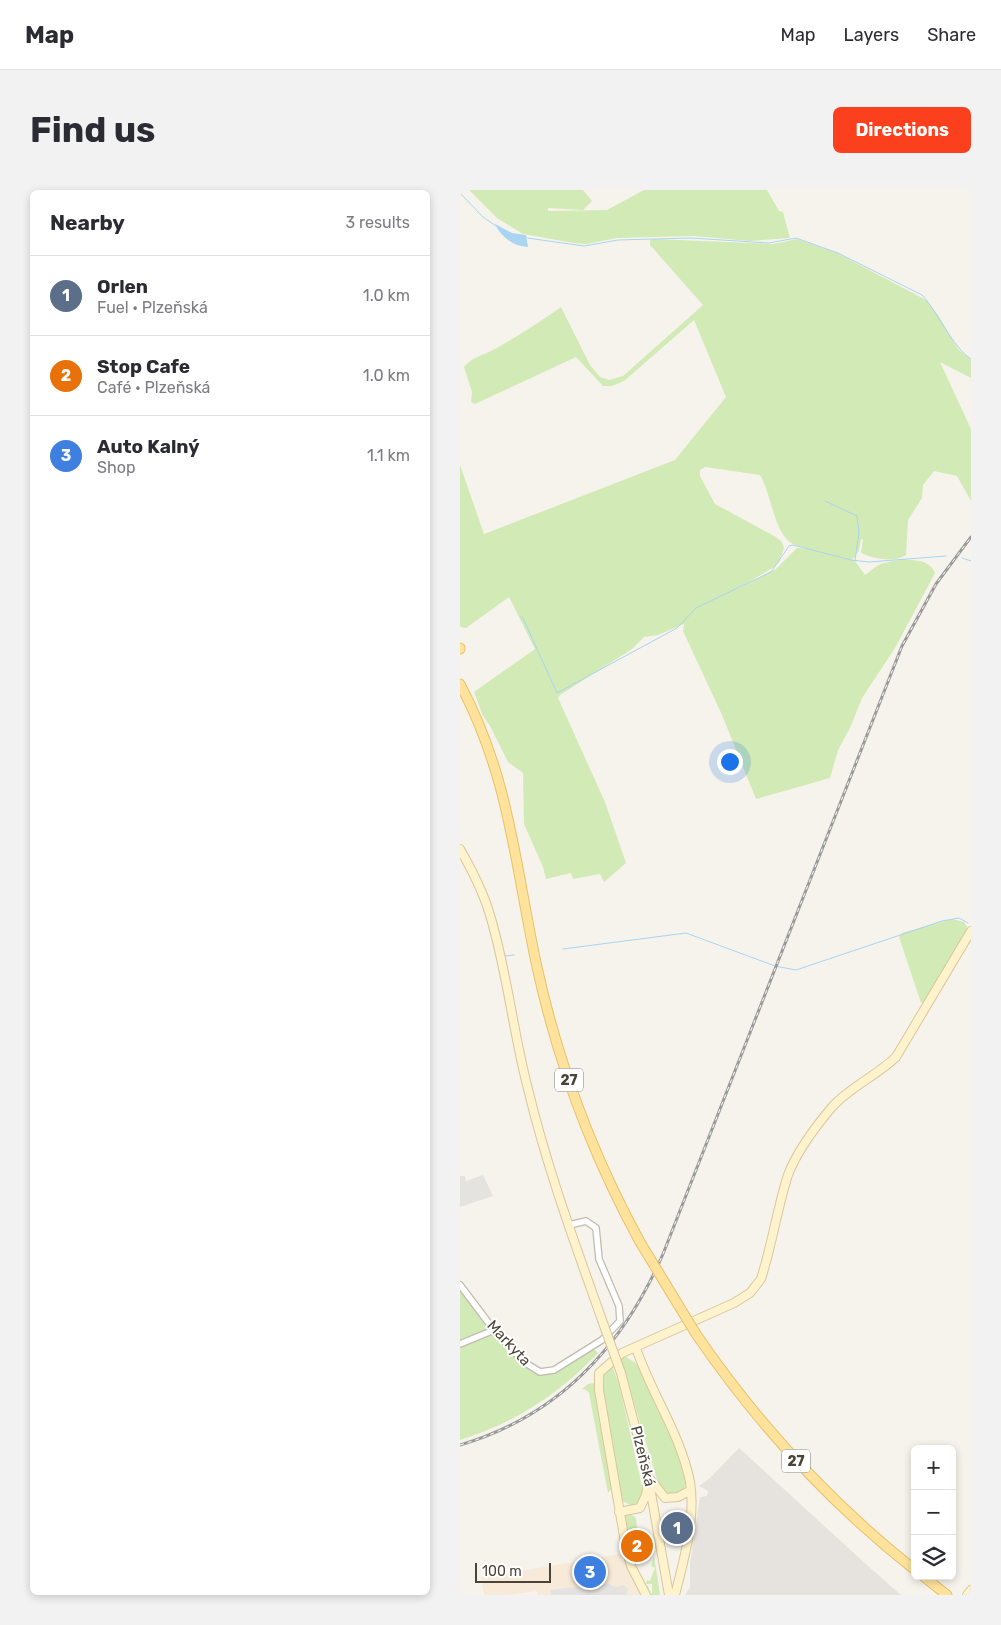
<!DOCTYPE html>
<html lang="en">
<head>
<meta charset="utf-8">
<style>
  :root { --surface:#fff; --page:#f2f2f3; --text:#2b2b33; --muted:#7c7c81; --line:#e1e1e2; --accent:#fc3f1d }
  body { margin:0; font-family:Rubik,sans-serif; background:var(--page); color:var(--text) }
  .controls { position:absolute; right:15px; bottom:15px; display:grid; overflow:hidden; border-radius:8px; box-shadow:0 2px 8px #0003 }
  .controls button { width:45px; height:45px; display:grid; place-items:center; padding:0; border:0; border-bottom:1px solid var(--line); background:var(--surface); color:var(--text); font:25px sans-serif }
  .scale { position:absolute; left:15px; bottom:12px; width:76px; box-sizing:border-box; padding-left:5px; border:2px solid #4b4439; border-top:0; font-size:14px; line-height:18px; white-space:nowrap; color:#4b4439; -webkit-text-stroke:4px #fff; paint-order:stroke }
  .you { position:absolute; left:269px; top:571px; width:18px; height:18px; margin:-12px; border:4px solid #fff; border-radius:50%; background:#1a73e8; box-shadow:0 0 0 8px #1a73e833 }
  .badge { display:grid; place-items:center; width:32px; height:32px; border-radius:50%; background:var(--accent); color:#fff; font-size:16px; font-weight:700 }
  .pin { position:absolute; translate:-50% -50%; border:2px solid #fff; box-shadow:0 1px 5px #0006 }
  .list { margin:0; padding:0; list-style:none }
  h2 { display:flex; justify-content:space-between; align-items:center; height:65px; margin:0; padding:0 20px; font-size:21px }
  h2 small { font-size:16px; font-weight:400; color:var(--muted) }
  .list li { display:grid; grid-template-columns:32px 1fr auto; gap:15px; align-items:center; box-sizing:border-box; height:80px; padding:0 20px; border-top:1px solid var(--line) }
  .list b { display:block; font-size:19px; white-space:nowrap }
  .list p { margin:0; font-size:16px; white-space:nowrap; color:var(--muted) }
  .list em { font-size:16px; font-style:normal; color:var(--muted) }
  .icon { flex:none; width:28px; height:28px; fill:none; stroke:currentColor; stroke-width:2; stroke-linecap:round; stroke-linejoin:round }
  .map { position:relative; flex:none; width:511px; height:1405px; overflow:hidden; border-radius:8px }
  header { display:flex; align-items:center; gap:30px; box-sizing:border-box; height:70px; padding:0 25px; background:var(--surface); border-bottom:1px solid var(--line) }
  header strong { font-size:24px }
  nav { display:flex; gap:28px; margin-inline-start:auto; font-size:18px }
  .intro { display:flex; align-items:center; justify-content:space-between; box-sizing:border-box; height:120px; padding:0 30px }
  h1 { margin:0; font-size:35px }
  .button { padding:12px 22px; border-radius:8px; background:var(--accent); color:#fff; font-size:18px; font-weight:700 }
  main { display:flex; gap:30px; padding:0 30px }
  aside { flex:1; background:var(--surface); border-radius:8px; box-shadow:0 2px 8px #0003 }
  .map>svg:first-child { display:block }
  .commercial { fill:#f7ead8 }
  .industrial { fill:#e6e2dd }
  .green { fill:#d2eab5; fill-rule:evenodd }
  .parking { fill:#e5e3e0 }
  .water { fill:#a9d4f2 }
  .lines { fill:none; stroke-linecap:round; stroke-linejoin:round }
  .stream { stroke:#a9d4f2; stroke-width:1 }
  .street-casing { stroke:#c2bbae; stroke-width:8 }
  .secondary-casing { stroke:#d6c79b; stroke-width:10 }
  .primary-casing { stroke:#e6c16a; stroke-width:11 }
  .street { stroke:#fff; stroke-width:5.5 }
  .secondary { stroke:#fff3cd; stroke-width:8 }
  .primary { stroke:#ffe39c; stroke-width:9 }
  .rail-casing { stroke:#9a9a9a; stroke-width:3 }
  .rail { stroke:#fff; stroke-width:1; stroke-dasharray:4; stroke-linecap:butt }
  .secondary-bridge-casing { stroke:#d6c79b; stroke-width:10; stroke-linecap:butt }
  .primary-bridge-casing { stroke:#e6c16a; stroke-width:11; stroke-linecap:butt }
  .secondary-bridge { stroke:#fff3cd; stroke-width:8 }
  .primary-bridge { stroke:#ffe39c; stroke-width:9 }
  .labels { text-anchor:middle; dominant-baseline:central; stroke-width:4; stroke-linejoin:round; paint-order:stroke }
  .shield { fill:#fff; stroke:#817c74; stroke-width:1 }
  .shield-label { font-size:14px; font-weight:bold; fill:#4b4439 }
  .street-label { font-size:15px; fill:#4b4439; stroke:#fff }
</style>
</head>
<body>
<header>
<strong>Map</strong>
<nav><a>Map</a><a>Layers</a><a>Share</a></nav>
</header>
<div class="intro"><h1>Find us</h1><a class="button">Directions</a></div>
<main>
<aside>
<h2>Nearby<small>3 results</small></h2>
<ul class="list">
<li><span class="badge" style="background:#5c6f8a">1</span><div><b>Orlen</b><p>Fuel · Plzeňská</p></div><em>1.0 km</em></li>
<li><span class="badge" style="background:#e8710a">2</span><div><b>Stop Cafe</b><p>Café · Plzeňská</p></div><em>1.0 km</em></li>
<li><span class="badge" style="background:#3f7fe0">3</span><div><b>Auto Kalný</b><p>Shop</p></div><em>1.1 km</em></li>
</ul>
</aside>
<div class="map">
<svg width="511" height="1405" viewBox="0 0 511 1405">
  <rect width="100%" height="100%" fill="#f6f3ec"/>
  <!-- commercial -->
  <path class="commercial" d="M 160,1364 L 181,1405 L 78,1405 L 77,1401 L 49,1405 L 24,1405 L 21,1388 Z"/>
  <!-- industrial -->
  <path class="industrial" d="M 279,1258 L 408,1376 L 441,1405 L 225,1405 L 230,1397 L 230,1374 L 240,1307 L 247,1306 L 248,1301 L 239,1296 L 250,1288 Z"/>
  <!-- green -->
  <path class="green" d="M 9,0 L 123,0 L 132,11 L 123,20 L 88,18 L 88,21 L 147,20 L 184,0 L 307,0 L 319,21 L 323,22 L 330,48 L 290,51 L 233,46 L 157,48 L 126,54 L 114,53 L 63,44 L 37,28 Z
    M 195,49 L 313,54 L 337,49 L 377,63 L 466,110 L 478,125 L 498,159 L 511,170 L 511,188 L 480,172 L 511,239 L 511,311 L 497,286 L 474,281 L 463,295 L 462,308 L 448,330 L 446,365 C 435,373 414,369 401,363 L 403,350 L 401,349 L 399,361 L 392,370 L 395,371 L 405,385 C 410,382 415,376 421,374 C 436,369 469,365 475,383 L 435,458 L 402,508 L 390,538 L 378,560 L 370,588 L 296,609 L 262,525 L 223,441 L 224,434 L 198,445 L 184,447 L 172,459 L 100,505 L 98,508 L 145,612 L 166,673 L 144,692 L 140,684 L 113,689 L 111,683 L 86,689 L 83,677 L 64,634 L 63,583 L 48,572 L 30,536 L 23,526 L 14,502 L 75,459 L 49,407 L 6,438 L 0,437 L 0,275 L 24,344 L 215,270 L 266,207 L 234,130 L 164,191 L 152,196 L 143,196 L 116,167 L 15,214 L 11,212 L 12,202 L 4,177 C 12,167 24,165 35,159 C 58,146 80,132 101,117 L 130,175 L 140,187 L 149,190 L 163,186 L 243,115 L 190,55 L 190,50 ZM 245,277 L 300,285 C 312,305 313,340 331,353 C 336,356 344,357 350,359 L 337,358 L 316,379 L 272,402 L 314,377 L 319,372 L 324,358 L 322,352 L 316,347 L 255,314 L 240,286 L 240,280 Z
    M 492,729 L 504,732 L 507,737 L 506,741 L 464,812 L 461,813 L 439,747 L 442,743 Z
    M 0,1095 L 68,1178 L 79,1184 L 134,1159 L 138,1163 C 99,1204 55,1233 0,1250 Z
    M 166,1167 L 177,1174 L 219,1266 L 226,1294 C 223,1303 215,1305 207,1306 L 201,1303 L 161,1169 Z
    M 152,1176 L 159,1194 L 183,1301 L 179,1313 L 170,1315 L 161,1310 L 141,1201 L 144,1183 Z
    M 134,1193 L 152,1291 L 152,1298 L 148,1303 L 129,1203 L 126,1200 L 122,1199 L 128,1194 Z
    M 186,1314 L 200,1405 L 189,1405 L 186,1398 L 188,1395 L 190,1404 L 192,1403 L 192,1394 L 186,1394 L 187,1390 L 190,1391 L 195,1378 L 191,1376 L 194,1366 Z
    M 169,1323 L 176,1328 L 178,1350 L 171,1352 L 172,1356 L 169,1357 L 164,1327 Z"/>
  <!-- parking -->
  <path class="parking" d="M 23,985 L 33,1006 L 0,1017 L 0,986 L 5,986 L 6,991 Z
    M 148,1393 L 155,1397 L 164,1395 L 168,1399 L 166,1405 L 91,1405 L 90,1400 Z"/>
  <!-- water -->
  <path class="water" d="M 35,34 L 52,43 L 66,45 L 68,57 C 53,56 41,47 35,34 Z"/>
  <g class="lines">
    <!-- stream -->
    <path class="stream" d="M 0,3 L 23,27 L 36,36
      M 67,48 L 124,56 L 158,50 L 231,48 L 309,53 L 336,48 L 378,63 L 462,105 C 478,122 493,158 511,169
      M 365,311 L 397,326 L 399,343 L 395,370
      M 502,368 L 511,371
      M 60,426 L 63,428 L 97,503 L 217,438 L 236,418 L 311,382 L 329,356 L 333,355 L 391,370 L 409,372 L 486,366
      M 103,759 L 226,743 L 315,776 L 336,780 L 482,731 L 499,728 L 508,733
      M 45,766 L 54,765"/>
    <!-- street casing -->
    <g class="street-casing">
      <path id="street" d="M 0,1095 L 34,1140 L 64,1172 L 80,1182 L 94,1180 L 142,1150 L 160,1131 L 159,1116 L 139,1069 L 136,1038 L 126,1031 L 109,1035
        M 0,1154 L 34,1140"/>
    </g>
    <!-- secondary casing -->
    <g class="secondary-casing">
      <path id="secondary" d="M 0,659 C 12,680 23,701 30,725 C 47,781 53,842 68,899 C 87,978 115,1054 142,1130
        M 176,1158 C 191,1203 221,1245 230,1292 C 236,1329 224,1369 215,1405
        M 161,1183 L 188,1286 L 209,1405
        M 191,1290 L 205,1308 L 218,1307 L 231,1300
        M 159,1322 L 180,1318 L 186,1305 L 188,1293
        M 186,1405 L 171,1376 L 166,1358 L 139,1200 L 139,1183 L 162,1163 L 274,1113 L 290,1103 L 301,1089 C 312,1055 317,1019 328,985 C 337,961 356,936 372,917 C 390,897 416,886 436,867 L 511,741
        M 507,1405 L 511,1400"/>
    </g>
    <!-- primary casing -->
    <g class="primary-casing">
      <path id="primary" d="M 0,458 L 0,459
        M 0,494 C 50,588 55,676 77,777 C 98,873 133,966 180,1052
        M 236,1144 C 297,1233 370,1313 455,1380
        M 463,1386 L 487,1405"/>
    </g>
    <!-- street -->
    <use href="#street" class="street"/>
    <!-- secondary -->
    <use href="#secondary" class="secondary"/>
    <!-- primary -->
    <use href="#primary" class="primary"/>
    <!-- rail casing -->
    <g class="rail-casing">
      <path id="rail" d="M 0,1255 C 99,1226 163,1156 203,1064 L 442,456 L 476,394 L 511,347"/>
    </g>
    <!-- rail -->
    <use href="#rail" class="rail"/>
    <!-- secondary-bridge casing -->
    <g class="secondary-bridge-casing">
      <path id="secondary-bridge" d="M 142,1130 L 161,1183"/>
    </g>
    <!-- primary-bridge casing -->
    <g class="primary-bridge-casing">
      <path id="primary-bridge" d="M 180,1052 L 236,1144"/>
    </g>
    <!-- secondary-bridge -->
    <use href="#secondary-bridge" class="secondary-bridge"/>
    <!-- primary-bridge -->
    <use href="#primary-bridge" class="primary-bridge"/>
  </g>
  <g class="labels">
    <!-- shield labels -->
    <g class="shield">
      <rect x="95" y="878.5" width="28" height="23" rx="4"/>
      <rect x="322" y="1259.5" width="28" height="23" rx="4"/>
    </g>
    <g class="shield-label">
      <text x="109" y="890">27</text>
      <text x="336" y="1271">27</text>
    </g>
    <!-- street labels -->
    <g class="street-label">
      <text transform="translate(49 1153) rotate(47)">Markyta</text>
      <text transform="translate(183 1266) rotate(76)">Plzeňská</text>
    </g>
  </g>
</svg>
<div class="controls">
<button>+</button>
<button>−</button>
<button><svg class="icon" aria-label="layers" viewBox="0 0 24 24"><path d="M12 4l9 5-9 5-9-5zM3 14l9 5 9-5"/></svg></button>
</div>
<div class="scale">100 m</div>
<div class="you"></div>
<div class="pin badge" style="left:217px;top:1338px;background:#5c6f8a">1</div>
<div class="pin badge" style="left:177px;top:1356px;background:#e8710a">2</div>
<div class="pin badge" style="left:130px;top:1382px;background:#3f7fe0">3</div>
</div>
</main>
</body>
</html>
